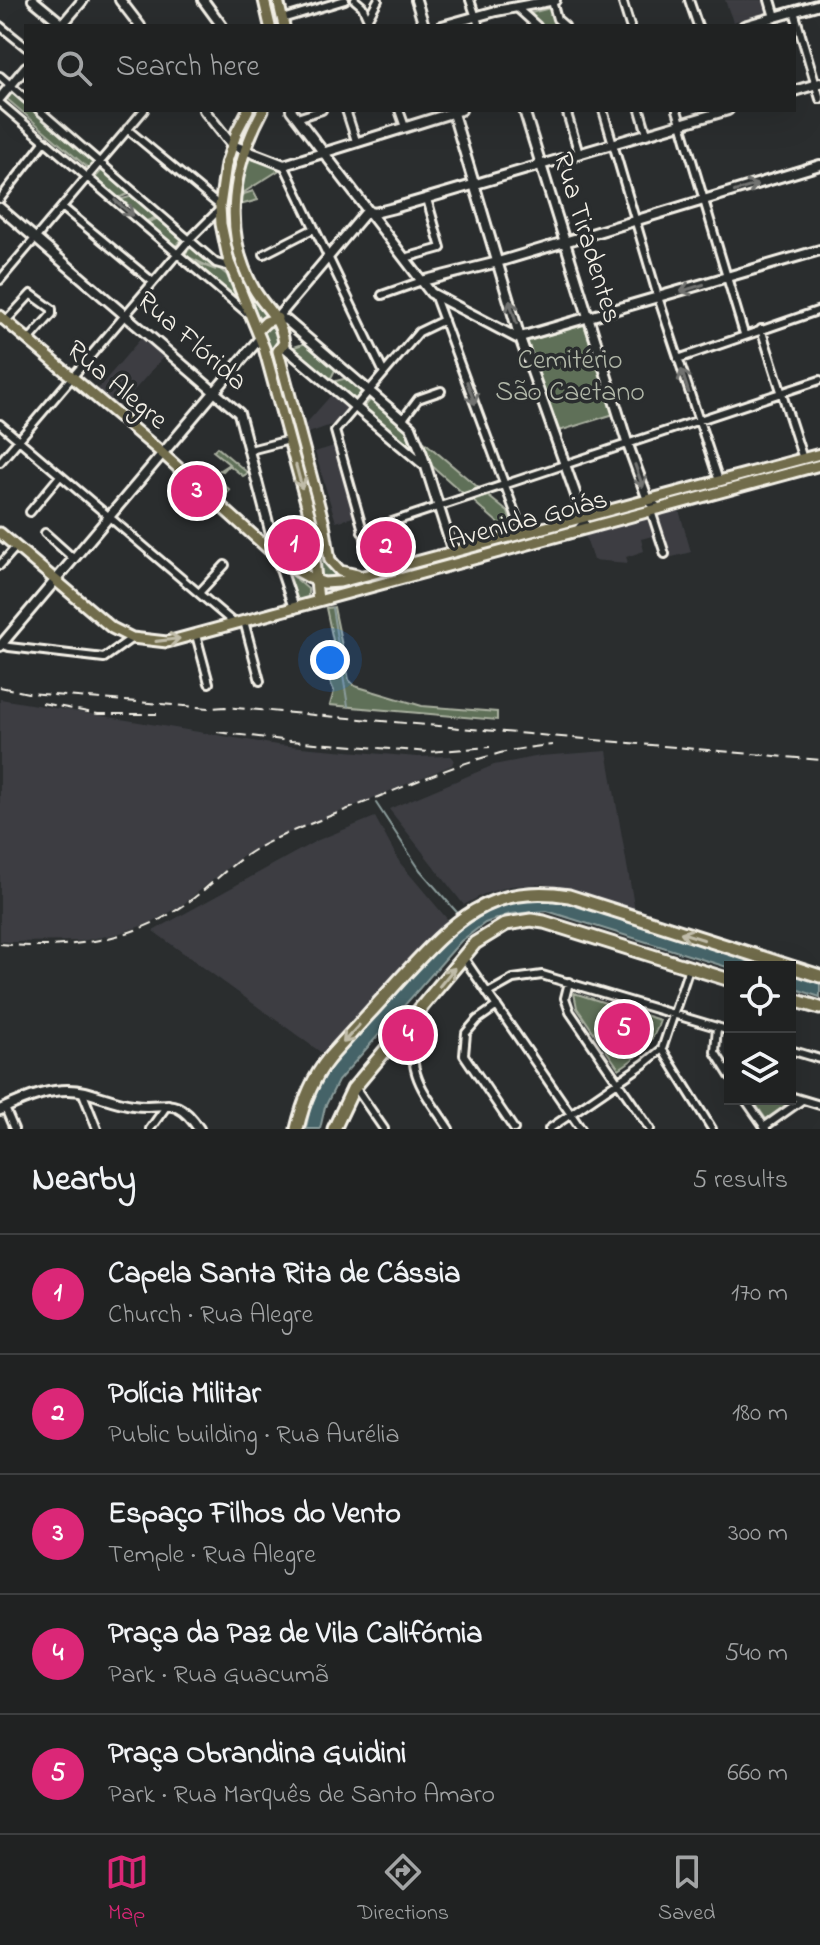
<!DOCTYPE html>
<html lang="en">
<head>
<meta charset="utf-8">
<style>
  :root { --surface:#202222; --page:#282a2a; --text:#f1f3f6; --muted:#a2a4a5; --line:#3d3f40; --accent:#db2777 }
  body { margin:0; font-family:"Indie Flower",sans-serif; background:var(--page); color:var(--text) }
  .controls { position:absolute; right:24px; bottom:24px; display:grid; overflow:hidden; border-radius:0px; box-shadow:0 8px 32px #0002 }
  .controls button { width:72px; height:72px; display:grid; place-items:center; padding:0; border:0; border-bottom:2px solid var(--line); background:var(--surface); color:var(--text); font:40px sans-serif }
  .you { position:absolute; left:330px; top:660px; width:28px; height:28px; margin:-20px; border:6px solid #fff; border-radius:50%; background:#1a73e8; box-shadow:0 0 0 12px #1a73e833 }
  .badge { display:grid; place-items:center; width:52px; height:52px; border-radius:50%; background:var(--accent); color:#fff; font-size:26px; font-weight:700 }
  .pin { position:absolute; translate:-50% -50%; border:4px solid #fff; box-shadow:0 2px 8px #0006 }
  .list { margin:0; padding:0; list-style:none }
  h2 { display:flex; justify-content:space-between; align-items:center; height:104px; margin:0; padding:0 32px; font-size:34px }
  h2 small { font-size:26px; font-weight:400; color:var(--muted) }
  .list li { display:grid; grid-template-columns:52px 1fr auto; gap:24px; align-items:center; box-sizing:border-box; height:120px; padding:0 32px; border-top:2px solid var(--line) }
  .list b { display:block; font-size:30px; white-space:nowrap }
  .list p { margin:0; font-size:26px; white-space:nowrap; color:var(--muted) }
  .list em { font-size:26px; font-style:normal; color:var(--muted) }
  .icon { flex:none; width:44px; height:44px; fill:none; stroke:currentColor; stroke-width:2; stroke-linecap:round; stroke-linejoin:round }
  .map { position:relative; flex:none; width:820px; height:1129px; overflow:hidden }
  .search { position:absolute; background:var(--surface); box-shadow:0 8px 32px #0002; left:24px; right:24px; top:24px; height:88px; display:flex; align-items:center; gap:20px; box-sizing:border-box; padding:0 28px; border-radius:0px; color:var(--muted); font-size:30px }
  .sheet { height:704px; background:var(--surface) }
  nav { display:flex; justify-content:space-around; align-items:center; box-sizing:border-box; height:112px; border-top:2px solid var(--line); background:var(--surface); font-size:22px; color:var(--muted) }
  nav a { display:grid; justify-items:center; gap:4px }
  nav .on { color:var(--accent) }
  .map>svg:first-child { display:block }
  .built { fill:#3d3e43 }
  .green { fill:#5f7059; stroke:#aab0a0; stroke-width:2 }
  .water { fill:#456367; stroke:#8b9c9b; stroke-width:2 }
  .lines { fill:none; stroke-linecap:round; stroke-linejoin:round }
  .stream { stroke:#8b9c9b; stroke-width:2 }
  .street-casing { stroke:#f4f1e8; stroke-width:12 }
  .secondary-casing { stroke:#f4f1e8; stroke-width:14 }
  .primary-casing { stroke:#f4f1e8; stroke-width:15 }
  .highway-casing { stroke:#f4f1e8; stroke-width:17 }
  .street { stroke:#2a2d2e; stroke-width:6 }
  .secondary { stroke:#2a2d2e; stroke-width:8 }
  .primary { stroke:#716c4b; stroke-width:9 }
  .highway { stroke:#716c4b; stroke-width:11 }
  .rail { stroke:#f4f1e8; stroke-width:2; stroke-dasharray:12 6; stroke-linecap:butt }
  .oneway { stroke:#71726f }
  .oneway2 { stroke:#c0bca9 }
  .labels { text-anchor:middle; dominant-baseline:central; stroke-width:7; stroke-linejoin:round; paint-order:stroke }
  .street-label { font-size:28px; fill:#f4f1e8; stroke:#2a2d2e }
  .park-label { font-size:28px; fill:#b1b7a8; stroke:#2a2d2e }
</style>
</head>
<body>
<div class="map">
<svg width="820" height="1129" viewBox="0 0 820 1129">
  <rect width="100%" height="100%" fill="#2a2d2e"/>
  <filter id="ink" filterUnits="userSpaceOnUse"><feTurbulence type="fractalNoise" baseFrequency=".0125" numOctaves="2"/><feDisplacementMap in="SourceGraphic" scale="16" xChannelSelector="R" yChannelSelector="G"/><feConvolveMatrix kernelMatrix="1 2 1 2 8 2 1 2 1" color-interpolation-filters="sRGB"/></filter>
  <g filter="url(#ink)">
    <!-- built -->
    <path class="built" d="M 725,0 L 763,0 L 767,12 L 733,22 Z
      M 142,337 L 164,356 L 118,409 L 96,391 Z
      M 334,392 L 351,406 L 334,424 L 308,433 L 305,432 L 303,427 Z
      M 334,446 L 353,517 L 336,522 L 315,452 Z
      M 679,510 L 691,552 L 661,560 L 652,536 L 641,539 L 644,551 L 626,557 L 628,563 L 593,560 L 585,535 Z
      M 0,699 L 277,745 L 417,757 L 451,756 L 454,759 L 452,765 L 270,841 L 242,856 L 181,906 L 150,923 L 117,934 L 81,941 L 8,942 L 0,941 Z
      M 607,751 L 635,911 L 578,891 L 543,884 L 511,886 L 484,894 L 464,905 L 389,809 L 494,765 L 540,756 Z
      M 375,817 L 400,863 L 448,920 L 326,1056 L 153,931 L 316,841 Z"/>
    <!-- green -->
    <path class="green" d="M 550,8 L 554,23 L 552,26 L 540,26 L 531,13 Z
      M 12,93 L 26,105 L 26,110 L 32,110 L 93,162 L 88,168 L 7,99 Z
      M 231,153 L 238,155 C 224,213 229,269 269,315 L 257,323 L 232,267 L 222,208 Z
      M 247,157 L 281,169 L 238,196 L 253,191 L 258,200 L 236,206 Z
      M 103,169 L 131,193 L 118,198 L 94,179 Z
      M 133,196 L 157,217 L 144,222 L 119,200 Z
      M 159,218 L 183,238 L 174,248 L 146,223 Z
      M 192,246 L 227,275 L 238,302 L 186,259 L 216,270 L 184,255 Z
      M 271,324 L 276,328 L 281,343 L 275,349 L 268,347 L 264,335 L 265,327 Z
      M 584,325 L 614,414 L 556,432 L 525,342 Z
      M 306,343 L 336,368 L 330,380 L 291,348 Z
      M 268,356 L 276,358 L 315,498 L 328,561 L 340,578 L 320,576 Z
      M 347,378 L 362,391 L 354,401 L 332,382 Z
      M 371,399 L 404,426 L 414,451 L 363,409 Z
      M 422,440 L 480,489 L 465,495 L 431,465 Z
      M 217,447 L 248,473 L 243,476 L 229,465 L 223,471 L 220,470 L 229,464 L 213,451 Z
      M 195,462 L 195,470 L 202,476 L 209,474 L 212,478 L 207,482 L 209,484 L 215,477 L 230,490 L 222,499 L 189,469 Z
      M 488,496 L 508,512 L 513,528 L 506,530 L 473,501 Z
      M 311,534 L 311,567 L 301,570 L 282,557 L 277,542 Z
      M 287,571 L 308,589 L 308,598 L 295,603 Z
      M 334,607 L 349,680 L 355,686 L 422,706 L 497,712 L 497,720 L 330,705 L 334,691 L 330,682 L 329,665 L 337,659 L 326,608 Z
      M 574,993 L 660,1020 C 653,1044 639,1056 619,1069 L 577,1008 Z
      M 752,1099 L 781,1099 L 790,1102 L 766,1119 Z"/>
    <!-- water -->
    <path class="water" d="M 528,896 L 566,900 L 773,967 L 730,968 L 547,911 L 510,914 L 485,923 L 461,941 L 338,1081 L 325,1107 L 320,1129 L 306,1129 L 311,1102 L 327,1072 L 439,943 L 479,911 Z
      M 790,972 L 820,982 L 820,997 L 790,987 Z"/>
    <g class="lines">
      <!-- stream -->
      <path class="stream" d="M 332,608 L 348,706
        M 376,803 L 420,870 L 461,917"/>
      <!-- street casing -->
      <g class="street-casing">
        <path id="street" d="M 355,0 L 362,6 L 371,26
          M 470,0 L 479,26
          M 622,0 L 630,26
          M 689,0 L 698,26
          M 552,1 L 557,19 L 565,26
          M 516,7 L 537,26
          M 794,11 L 820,99
          M 368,18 L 378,0
          M 282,19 L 345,0
          M 0,26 L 26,47
          M 0,76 L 26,99
          M 0,103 L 247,313
          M 39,110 L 216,263 L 231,267
          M 346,110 L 356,141
          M 399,110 L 405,127
          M 566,110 L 579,154
          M 603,110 L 658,297 L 719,481
          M 640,110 L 647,134
          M 677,110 L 744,334
          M 297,118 L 322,110
          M 127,129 L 220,206
          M 284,165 L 384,373
          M 0,199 L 45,141
          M 62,207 L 153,282
          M 264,254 L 313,229
          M 405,258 L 441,248 L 427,199
          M 0,280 L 144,110
          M 382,295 L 422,281
          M 435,297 L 523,534
          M 6,321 L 31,294 L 52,309 L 52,314 L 29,340
          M 761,329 L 803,459
          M 678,359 L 820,310
          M 403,419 L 418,399 L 441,391
          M 0,424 L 235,624
          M 250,450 L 289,440
          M 0,462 L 190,239 L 220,209
          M 651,511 L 665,554
          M 30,512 L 60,476
          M 362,532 L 820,380
          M 45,533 L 74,559
          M 0,565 L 16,547
          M 375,573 L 335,431 L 419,332 L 444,320
          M 199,593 L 225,565
          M 244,621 L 260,681
          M 196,635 L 209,683
          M 0,644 L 9,647 L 104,658 L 132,638
          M 463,957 L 581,1129
          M 689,968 L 662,1049 L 712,1129
          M 569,982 L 565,998 L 570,1012 L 650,1129
          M 488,993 L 513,979 L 542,975 L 730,1031
          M 497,1006 L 477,1020 L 466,1033 L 464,1055 L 514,1129
          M 413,1019 C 409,1077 418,1083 449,1129
          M 717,1027 L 715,1052 L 730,1076
          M 790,1050 L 820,1059
          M 355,1087 L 384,1129
          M 82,1091 L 97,1129
          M 790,1096 L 820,1105
          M 745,1099 L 766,1129
          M 5,1108 L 14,1129
          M 764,1127 L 802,1100
          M 150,1129 L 168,1104
          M 549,1129 L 644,1064 L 662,1049"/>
      </g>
      <!-- secondary casing -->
      <g class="secondary-casing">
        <path id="secondary" d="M 33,0 L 62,24
          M 120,0 L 140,26
          M 203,0 L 222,26
          M 416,0 L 424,26
          M 770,0 L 775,17
          M 61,26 L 83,0
          M 442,26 L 496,11 L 555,0
          M 744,26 L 820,4
          M 794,91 L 820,83
          M 0,98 L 26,67
          M 204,110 L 232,145 L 284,165 L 461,110
          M 291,110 L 431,293 L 517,338 L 820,250
          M 452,110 L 520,338 L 584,518 L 584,523 L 578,530
          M 524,110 L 627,442 L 648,500 L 659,509
          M 0,208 L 239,413 L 277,557 L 294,608
          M 367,211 L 277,318 L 286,320 L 411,427 L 422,454 L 453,552
          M 367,211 L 374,213 L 394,208 L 728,110
          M 422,281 L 498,262 L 820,165
          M 283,346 L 423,464
          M 0,646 L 260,338
          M 0,1110 C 26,1098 55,1085 85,1092 C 101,1096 117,1103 133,1105 C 165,1110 175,1093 199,1129"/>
      </g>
      <!-- primary casing -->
      <g class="primary-casing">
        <path id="primary" d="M 264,0 L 270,26
          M 278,0 L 284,26
          M 248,110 L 237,131 L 226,164 L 220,206 L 221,224 L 229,262 L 264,348 L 310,517 L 318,601
          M 263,110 C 233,166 221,230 254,289 C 266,310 280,316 284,343 L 278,351
          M 0,316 L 163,454 L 284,563 L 310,578 L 324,583 L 340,582 L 367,575 L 820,454
          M 258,330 L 266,322 L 277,318
          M 278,351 L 324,524 L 330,560 L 340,571 L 357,575
          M 0,533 L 112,628 L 132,638 L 167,642 L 820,465"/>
      </g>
      <!-- highway casing -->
      <g class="highway-casing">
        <path id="highway" d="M 790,999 L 820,1008
          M 297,1129 C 303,1103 312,1079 329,1058 C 353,1031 378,1004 403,976 C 453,922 489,883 569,896 L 820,976
          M 334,1129 L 353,1089 L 475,943 L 506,924 L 531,920 L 544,922 L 730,980"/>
      </g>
      <!-- street -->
      <use href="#street" class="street"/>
      <!-- secondary -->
      <use href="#secondary" class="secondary"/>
      <!-- primary -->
      <use href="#primary" class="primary"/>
      <!-- highway -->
      <use href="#highway" class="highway"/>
      <!-- rail -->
      <path class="rail" d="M 0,687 L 28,693 L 210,708 L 225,707 L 820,760
        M 42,703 L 98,714 L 157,714
        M 217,732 L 291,741 L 429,752 L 490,747
        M 0,944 C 63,951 135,941 187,903 C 212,885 232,862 259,847 C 293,829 331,816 366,802 C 426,778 487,749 553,745"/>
    </g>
    <!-- one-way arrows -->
    <defs><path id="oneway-shaft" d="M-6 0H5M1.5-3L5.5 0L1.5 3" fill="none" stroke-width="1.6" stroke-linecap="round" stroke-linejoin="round" transform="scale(2)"/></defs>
    <g class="oneway">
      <use href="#oneway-shaft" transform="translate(746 188) rotate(-17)"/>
      <use href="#oneway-shaft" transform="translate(124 208) rotate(40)"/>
      <use href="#oneway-shaft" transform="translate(692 288) rotate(163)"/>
      <use href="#oneway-shaft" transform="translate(513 312) rotate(-107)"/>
      <use href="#oneway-shaft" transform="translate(685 381) rotate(-108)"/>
      <use href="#oneway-shaft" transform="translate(471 393) rotate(70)"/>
      <use href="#oneway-shaft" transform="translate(639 476) rotate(70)"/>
    </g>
    <g class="oneway2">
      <use href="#oneway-shaft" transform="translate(299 477) rotate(75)"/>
      <use href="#oneway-shaft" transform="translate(168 640) rotate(-7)"/>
      <use href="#oneway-shaft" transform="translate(692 936) rotate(-163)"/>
      <use href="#oneway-shaft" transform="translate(447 977) rotate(-51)"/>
      <use href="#oneway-shaft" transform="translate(351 1034) rotate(132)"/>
    </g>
  </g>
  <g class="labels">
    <!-- street labels -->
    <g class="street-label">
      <text transform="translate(586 238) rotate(73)">Rua Tiradentes</text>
      <text transform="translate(191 342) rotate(41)">Rua Flórida</text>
      <text transform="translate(116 386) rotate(40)">Rua Alegre</text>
      <text transform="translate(528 521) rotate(-15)">Avenida Goiás</text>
    </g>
    <!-- park labels -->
    <g class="park-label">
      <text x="570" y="361">Cemitério<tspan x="570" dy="32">São Caetano</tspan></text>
    </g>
  </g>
</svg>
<div class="controls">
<button><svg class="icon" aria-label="locate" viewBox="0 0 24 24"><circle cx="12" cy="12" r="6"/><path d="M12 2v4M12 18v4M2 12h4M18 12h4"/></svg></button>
<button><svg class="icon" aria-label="layers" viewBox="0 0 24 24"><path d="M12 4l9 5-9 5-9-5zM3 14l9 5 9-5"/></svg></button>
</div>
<div class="you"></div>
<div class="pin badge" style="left:294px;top:545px">1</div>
<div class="pin badge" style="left:386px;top:547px">2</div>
<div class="pin badge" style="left:197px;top:491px">3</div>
<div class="pin badge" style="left:408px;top:1035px">4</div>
<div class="pin badge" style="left:624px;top:1029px">5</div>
<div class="search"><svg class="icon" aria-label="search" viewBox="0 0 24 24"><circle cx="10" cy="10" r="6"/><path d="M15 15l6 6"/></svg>Search here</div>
</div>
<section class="sheet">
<h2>Nearby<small>5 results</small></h2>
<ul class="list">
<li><span class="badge">1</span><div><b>Capela Santa Rita de Cássia</b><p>Church · Rua Alegre</p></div><em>170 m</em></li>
<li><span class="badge">2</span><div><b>Polícia Militar</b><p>Public building · Rua Aurélia</p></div><em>180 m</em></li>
<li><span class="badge">3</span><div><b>Espaço Filhos do Vento</b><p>Temple · Rua Alegre</p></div><em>300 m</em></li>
<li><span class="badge">4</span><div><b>Praça da Paz de Vila Califórnia</b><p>Park · Rua Guacumã</p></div><em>540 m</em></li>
<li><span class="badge">5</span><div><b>Praça Obrandina Guidini</b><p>Park · Rua Marquês de Santo Amaro</p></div><em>660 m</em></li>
</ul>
</section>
<nav>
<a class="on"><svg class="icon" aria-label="map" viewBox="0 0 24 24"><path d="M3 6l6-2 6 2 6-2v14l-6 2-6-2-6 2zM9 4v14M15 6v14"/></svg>Map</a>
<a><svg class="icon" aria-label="directions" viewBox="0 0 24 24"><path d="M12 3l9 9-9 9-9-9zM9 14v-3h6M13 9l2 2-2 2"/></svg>Directions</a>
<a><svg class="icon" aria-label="saved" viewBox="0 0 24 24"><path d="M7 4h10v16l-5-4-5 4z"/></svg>Saved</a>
</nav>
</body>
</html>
